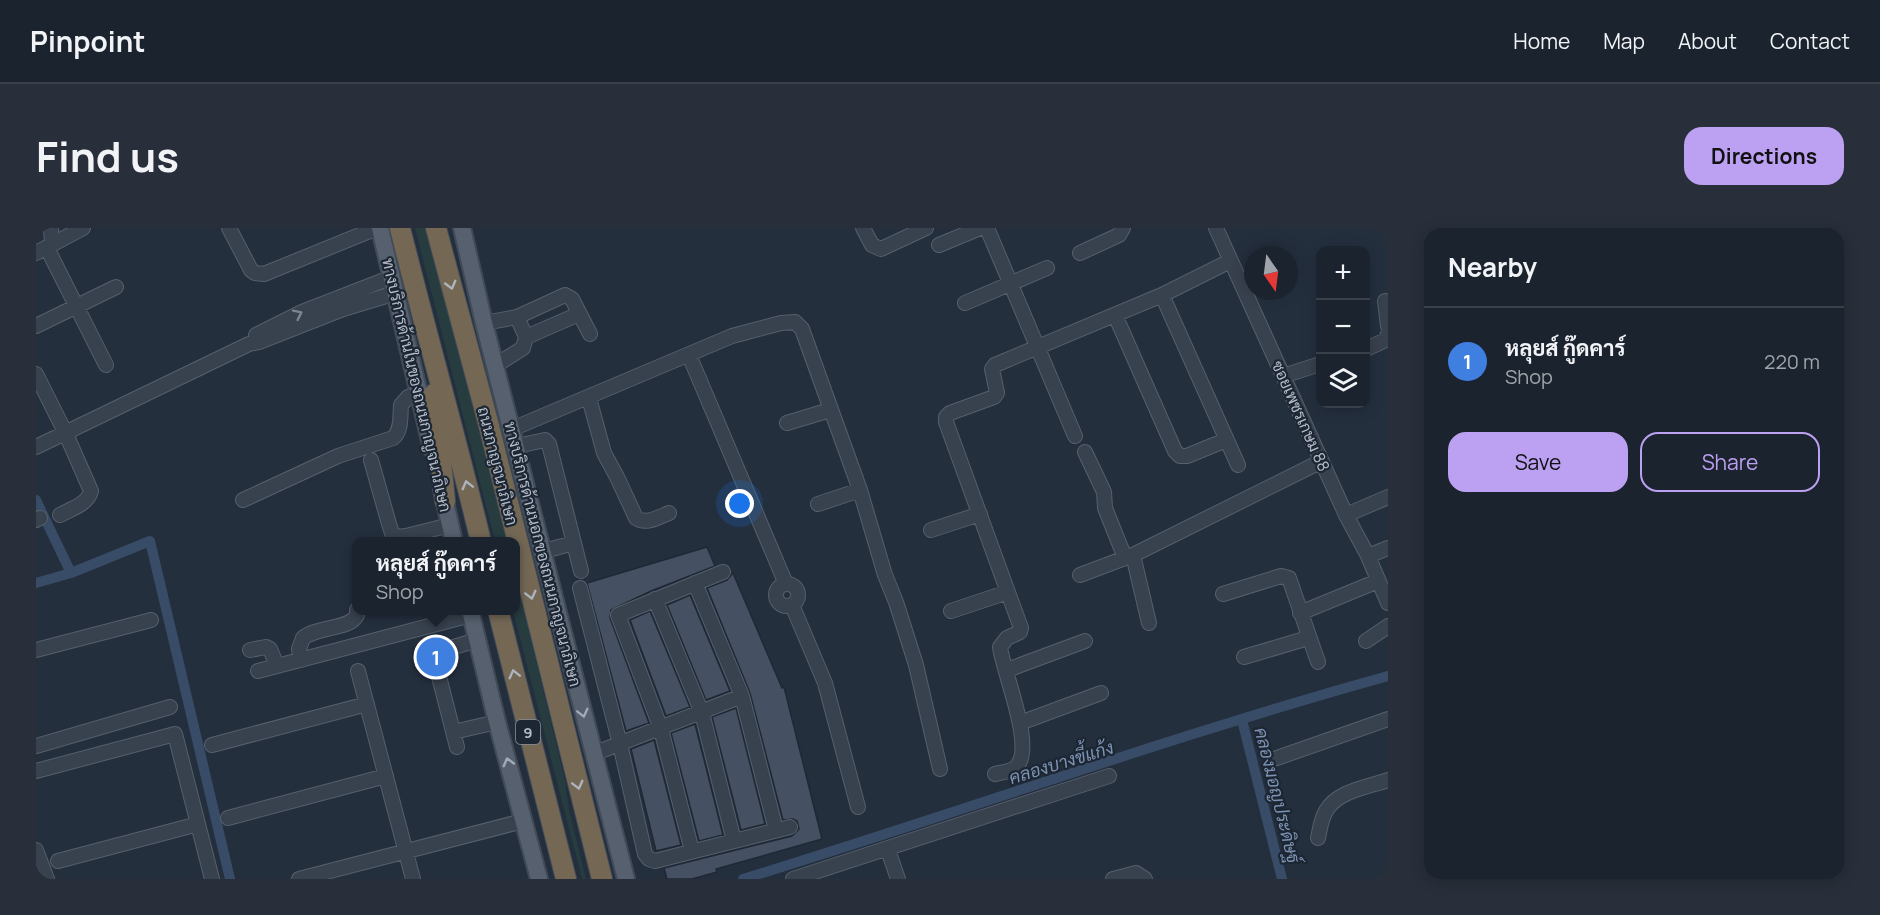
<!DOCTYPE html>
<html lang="en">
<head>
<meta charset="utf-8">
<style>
  :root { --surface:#1b232e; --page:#282f3a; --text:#f1f3f6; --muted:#a0a4aa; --line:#39404a; --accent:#bca0f2 }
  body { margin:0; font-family:Manrope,Sarabun,sans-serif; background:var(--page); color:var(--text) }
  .controls { position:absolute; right:18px; top:18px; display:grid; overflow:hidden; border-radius:12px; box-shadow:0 3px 15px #0003 }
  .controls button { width:54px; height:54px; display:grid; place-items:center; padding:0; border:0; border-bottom:2px solid var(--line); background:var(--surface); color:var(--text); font:30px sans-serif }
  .compass { position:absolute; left:1208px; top:18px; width:54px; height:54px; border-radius:50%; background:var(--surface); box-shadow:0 3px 15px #0003; rotate:166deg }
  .you { position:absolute; left:704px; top:276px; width:21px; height:21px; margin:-15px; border:4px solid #fff; border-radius:50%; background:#1a73e8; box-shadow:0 0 0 9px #1a73e833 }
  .badge { display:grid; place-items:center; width:39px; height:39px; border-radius:50%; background:var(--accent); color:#fff; font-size:20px; font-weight:700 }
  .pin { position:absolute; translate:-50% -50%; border:3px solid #fff; box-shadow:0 2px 6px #0006 }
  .popup { position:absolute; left:316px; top:309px; width:168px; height:78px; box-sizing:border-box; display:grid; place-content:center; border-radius:12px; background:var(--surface); filter:drop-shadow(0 2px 4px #0005); font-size:20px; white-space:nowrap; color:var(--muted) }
  .popup b { font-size:22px; color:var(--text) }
  .popup::after { content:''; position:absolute; left:50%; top:100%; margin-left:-12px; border:12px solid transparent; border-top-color:var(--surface) }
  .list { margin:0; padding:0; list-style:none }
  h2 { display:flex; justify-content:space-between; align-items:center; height:78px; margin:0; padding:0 24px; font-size:26px }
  h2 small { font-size:20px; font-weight:400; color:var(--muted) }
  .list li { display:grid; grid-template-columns:39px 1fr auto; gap:18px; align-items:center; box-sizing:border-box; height:108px; padding:0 24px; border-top:2px solid var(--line) }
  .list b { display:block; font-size:22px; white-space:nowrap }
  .list p { margin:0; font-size:20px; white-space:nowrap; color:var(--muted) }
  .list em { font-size:20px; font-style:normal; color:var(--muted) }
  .actions { display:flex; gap:12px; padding:18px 24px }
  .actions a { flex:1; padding:14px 0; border:2px solid var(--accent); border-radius:18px; text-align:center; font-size:21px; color:var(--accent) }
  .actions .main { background:var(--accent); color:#111 }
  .icon { flex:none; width:33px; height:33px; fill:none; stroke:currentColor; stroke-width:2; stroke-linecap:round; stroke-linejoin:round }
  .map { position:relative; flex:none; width:1352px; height:651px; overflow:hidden; border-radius:18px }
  header { display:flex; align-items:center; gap:36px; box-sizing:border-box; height:84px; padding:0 30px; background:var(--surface); border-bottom:2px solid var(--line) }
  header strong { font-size:28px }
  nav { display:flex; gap:33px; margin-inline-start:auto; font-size:21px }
  .intro { display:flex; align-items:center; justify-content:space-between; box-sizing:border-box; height:144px; padding:0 36px }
  h1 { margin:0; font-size:42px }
  .button { padding:15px 27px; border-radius:18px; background:var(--accent); color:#111; font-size:21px; font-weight:700 }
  main { display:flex; gap:36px; padding:0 36px }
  aside { flex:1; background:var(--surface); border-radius:18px; box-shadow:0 3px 15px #0003 }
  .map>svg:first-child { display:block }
  .green { fill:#263c3f }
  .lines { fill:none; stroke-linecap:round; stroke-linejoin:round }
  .canal { stroke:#394c67; stroke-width:10 }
  .building { fill:#455162; stroke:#1f2835; stroke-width:1.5 }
  .minor-casing { stroke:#565f6c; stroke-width:16 }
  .major-casing { stroke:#414a57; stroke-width:20 }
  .highway-casing { stroke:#434c59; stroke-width:22 }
  .minor { stroke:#38414e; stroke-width:14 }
  .major { stroke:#56606e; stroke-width:16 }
  .highway { stroke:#746855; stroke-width:20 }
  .oneway { stroke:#aeb4bd }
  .oneway2 { stroke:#7c8592 }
  .oneway3 { stroke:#a1aab7 }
  .labels { text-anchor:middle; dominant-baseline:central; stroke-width:4.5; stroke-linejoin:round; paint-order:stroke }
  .shield { fill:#1d2633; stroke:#878f9c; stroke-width:1.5 }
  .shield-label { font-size:15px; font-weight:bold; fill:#b4bcc9 }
  .street-label { font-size:16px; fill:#b4bcc9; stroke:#1d2633 }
  .water-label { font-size:18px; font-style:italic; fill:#7c92b1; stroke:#1d2633 }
</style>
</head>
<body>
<header>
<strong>Pinpoint</strong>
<nav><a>Home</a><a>Map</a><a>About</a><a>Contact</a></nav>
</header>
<div class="intro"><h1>Find us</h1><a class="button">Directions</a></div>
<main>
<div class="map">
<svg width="1352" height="651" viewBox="0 0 1352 651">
  <rect width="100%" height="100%" fill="#242f3e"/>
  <!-- green -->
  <path class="green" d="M 379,0 L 392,0 L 471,313 L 459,313 Z
    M 480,350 L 529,553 L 533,582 L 550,651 L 546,651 L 477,383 L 480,382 Z"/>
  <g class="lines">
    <!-- canal -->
    <path class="canal" d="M 0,272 L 35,345
      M 0,355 L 35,345 L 114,313 L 194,651
      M 1206,492 L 1246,651
      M 707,651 C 923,585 1135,508 1352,448"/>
  </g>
  <!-- building -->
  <path class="building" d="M 671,319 L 679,338 L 615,363 L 575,382 L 574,390 L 613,495 L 590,503 L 551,355 Z
    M 697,345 L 746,460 L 748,459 L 786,611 L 680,641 L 681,644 L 656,651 L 631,651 L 628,640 L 756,608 L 763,601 L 761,593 L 757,591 L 747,592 L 714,465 L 671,360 L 691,352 Z
    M 654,367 L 694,463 L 670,472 L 631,377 Z
    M 614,383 L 654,479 L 630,488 L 594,392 Z
    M 700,480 L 729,596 L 705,602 L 676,489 Z
    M 659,496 L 687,607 L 663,613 L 635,505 Z
    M 618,512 L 645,617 L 620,623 L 595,521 Z"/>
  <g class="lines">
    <!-- minor casing -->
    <g class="minor-casing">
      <path id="minor" d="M 15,0 L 16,16
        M 193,0 L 215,42 L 219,45 L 228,46 L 341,0
        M 827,0 L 836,17 L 845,21 L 890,0
        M 951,0 L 1039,208
        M 1180,0 L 1310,287 L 1332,328 L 1352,375
        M 903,17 L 944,0
        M 11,20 L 70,137
        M 0,25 L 47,0
        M 1044,25 L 1083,7 L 1087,0
        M 1126,67 L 1202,237
        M 1349,73 L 1352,98
        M 929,75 L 1011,40
        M 1079,87 L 1139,223 L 1144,228 L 1151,228 L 1190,212
        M 481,89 L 529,67 L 536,71 L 554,106
        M 448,95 L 481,89 L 490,109 L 487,120 L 460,137
        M 0,98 L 80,59
        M 220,107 L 266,84 L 356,49
        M 490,109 L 543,86
        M 1330,121 L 1350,112 L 1352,106
        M 653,127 L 750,356
        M 0,146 L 30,206 L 55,263 C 52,276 35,281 24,287
        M 1247,148 L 1284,136
        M 553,170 L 568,225 L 581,249 L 600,290 C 610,297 623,289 633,285
        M 751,195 L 794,182
        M 476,201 L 696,108 L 745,95 L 759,94 L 766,101 L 824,262 L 849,347 L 860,374 L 880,437 L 904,541
        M 481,218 L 509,212 L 513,216 L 545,343
        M 0,219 L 213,116 L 223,114 L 307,81 L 360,65
        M 1049,224 L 1068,264 L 1069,280 L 1089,330
        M 335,232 L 353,296 L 356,305 L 361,309 L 370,308 L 414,297
        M 207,272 L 302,228 L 357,210 C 366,203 364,188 365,177 L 372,169 L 383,165
        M 782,276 L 824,262
        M 1310,287 L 1352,269
        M 0,292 L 4,290
        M 895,302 L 944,286
        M 508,323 L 538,315
        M 1097,327 L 1113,395
        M 1332,328 L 1352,320
        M 1044,347 L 1097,327 L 1286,233
        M 659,355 L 706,468 L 740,602
        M740 367a11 11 0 1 1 22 0a11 11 0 1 1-22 0Z
        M 544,360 L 584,516 L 609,626 L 613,631 L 619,633 L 754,599
        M 1187,366 L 1245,348 L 1253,350 L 1282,434
        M 619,371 L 666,485 L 698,613
        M 756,377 L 789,455 L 822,579
        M 915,383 L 972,364
        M 1264,385 L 1342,353
        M 1330,413 L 1352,398
        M 0,422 L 115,392
        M 214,422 L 230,419 L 234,421 L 241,438
        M 1208,429 L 1272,410
        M 265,432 L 263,421 L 267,410 C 281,398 314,402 321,387 L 321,382
        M 971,442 L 1049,413
        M 222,443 L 435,387
        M 322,443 L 377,651
        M 984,495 L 1065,465
        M 417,504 L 461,494
        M 176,517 L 331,476
        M 0,518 L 134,479
        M 421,519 L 398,429 L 401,424 L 441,412
        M 557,526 L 706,468
        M 1238,531 L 1352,491
        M 0,543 L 139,506 L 176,651
        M 959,546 C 966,544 976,544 981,538 C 999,518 967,444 964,419 L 971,410 L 984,404 L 985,400 L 910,194 L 910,189 L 914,185 L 958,169 L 961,165 L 956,141 L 959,137 L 1126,67 L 1194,33
        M 192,590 L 350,548
        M 1282,610 C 1284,601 1285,591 1290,583 C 1301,563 1332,559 1352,552
        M 0,622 L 11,651
        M 852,622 L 862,651
        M 656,623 L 625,501 L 582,387 L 687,344
        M 22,633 L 162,596
        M 263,651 L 487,593
        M 757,651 L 1073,548
        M 1077,651 L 1100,645 L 1109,651"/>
    </g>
    <!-- major casing -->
    <g class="major-casing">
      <path id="major" d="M 344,0 L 396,221
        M 426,0 L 448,95 L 590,651
        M 406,261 L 418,314
        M 434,382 L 461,494 L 503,651"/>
    </g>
    <!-- highway casing -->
    <g class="highway-casing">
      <path id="highway" d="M 364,0 C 390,105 420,209 445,314
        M 400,0 L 452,194 L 566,651
        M 398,166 L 409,273
        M 462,382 L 530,651"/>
    </g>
    <!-- minor -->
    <use href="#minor" class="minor"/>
    <!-- major -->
    <use href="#major" class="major"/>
    <!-- highway -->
    <use href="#highway" class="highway"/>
  </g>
  <!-- one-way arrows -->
  <defs><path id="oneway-chevron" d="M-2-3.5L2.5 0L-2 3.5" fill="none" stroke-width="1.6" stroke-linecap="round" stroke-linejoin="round" transform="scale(1.5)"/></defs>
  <g class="oneway">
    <use href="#oneway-chevron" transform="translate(415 57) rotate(75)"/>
    <use href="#oneway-chevron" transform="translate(431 257) rotate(-104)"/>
    <use href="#oneway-chevron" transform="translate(495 367) rotate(76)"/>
    <use href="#oneway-chevron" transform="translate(478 446) rotate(-104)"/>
    <use href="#oneway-chevron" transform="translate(542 557) rotate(76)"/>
  </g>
  <use class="oneway2" href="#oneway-chevron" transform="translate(262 86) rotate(-26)"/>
  <g class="oneway3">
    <use href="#oneway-chevron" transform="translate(547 485) rotate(76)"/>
    <use href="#oneway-chevron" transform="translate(472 534) rotate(-105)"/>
  </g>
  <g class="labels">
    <!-- shield labels -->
    <rect class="shield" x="480" y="492" width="24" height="24" rx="4.5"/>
    <g class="shield-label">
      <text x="492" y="504">9</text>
    </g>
    <!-- street labels -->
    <g class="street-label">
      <text transform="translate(381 157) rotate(77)">ทางบริการด้านในของถนนกาญจนาภิเษก</text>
      <text transform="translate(1265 188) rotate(66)">ซอยเพชรเกษม 88</text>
      <text transform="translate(462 238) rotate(76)">ถนนกาญจนาภิเษก</text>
      <text transform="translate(507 326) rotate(76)">ทางบริการด้านนอกของถนนกาญจนาภิเษก</text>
    </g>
    <!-- water labels -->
    <g class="water-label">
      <text transform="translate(1025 534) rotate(-17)">คลองบางขี้แก้ง</text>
      <text transform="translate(1242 567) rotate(76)">คลองมอญประดิษฐ์</text>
    </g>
  </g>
</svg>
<div class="controls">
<button>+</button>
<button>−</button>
<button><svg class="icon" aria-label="layers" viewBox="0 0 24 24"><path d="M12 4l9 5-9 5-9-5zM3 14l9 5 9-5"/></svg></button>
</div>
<svg class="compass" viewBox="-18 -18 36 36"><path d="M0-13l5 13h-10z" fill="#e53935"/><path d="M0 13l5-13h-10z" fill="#a0a4aa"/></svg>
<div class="you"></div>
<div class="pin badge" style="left:400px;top:429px;background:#3f7fe0">1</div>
<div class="popup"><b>หลุยส์ กู๊ดคาร์</b>Shop</div>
</div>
<aside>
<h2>Nearby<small></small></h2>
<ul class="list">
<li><span class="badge" style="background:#3f7fe0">1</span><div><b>หลุยส์ กู๊ดคาร์</b><p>Shop</p></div><em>220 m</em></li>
</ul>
<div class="actions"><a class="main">Save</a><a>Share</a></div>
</aside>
</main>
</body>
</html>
